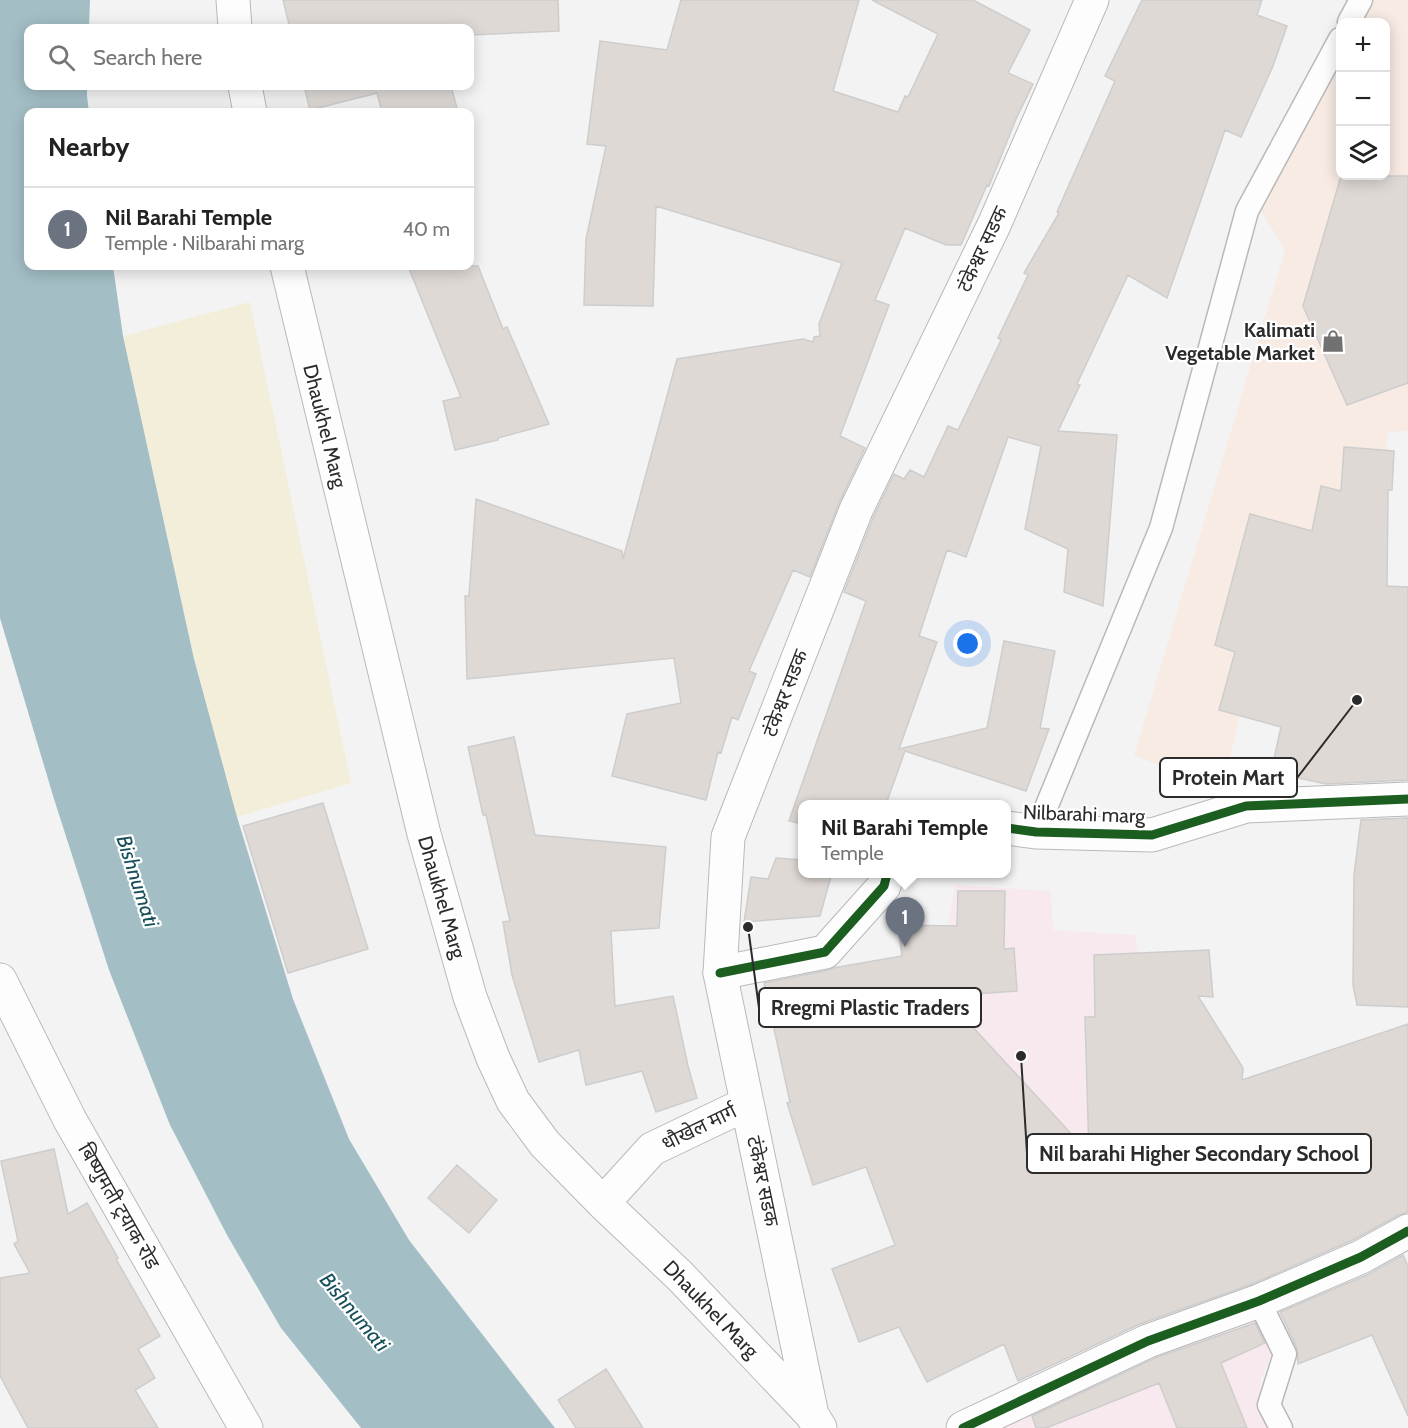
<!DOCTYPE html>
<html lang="en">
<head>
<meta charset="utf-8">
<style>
  :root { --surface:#fff; --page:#f6f6f6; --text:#222; --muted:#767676; --line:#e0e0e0; --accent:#1a73e8 }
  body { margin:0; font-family:Cabin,"Noto Sans Devanagari",sans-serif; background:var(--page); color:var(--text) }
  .controls { position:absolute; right:18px; top:18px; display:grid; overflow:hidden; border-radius:12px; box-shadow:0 3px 15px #0003 }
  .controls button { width:54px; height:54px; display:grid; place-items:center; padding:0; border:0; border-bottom:2px solid var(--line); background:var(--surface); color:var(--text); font:30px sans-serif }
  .you { position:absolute; left:968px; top:644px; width:21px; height:21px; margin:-15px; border:4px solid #fff; border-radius:50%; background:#1a73e8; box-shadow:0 0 0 9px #1a73e833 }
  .badge { display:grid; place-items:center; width:39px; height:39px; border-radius:50%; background:var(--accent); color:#fff; font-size:20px; font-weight:700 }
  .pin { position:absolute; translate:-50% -50px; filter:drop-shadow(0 2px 3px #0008) }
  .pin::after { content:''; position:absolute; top:32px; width:21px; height:18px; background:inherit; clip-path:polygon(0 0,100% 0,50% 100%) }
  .popup { position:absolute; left:798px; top:800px; width:213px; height:78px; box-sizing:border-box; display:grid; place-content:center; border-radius:12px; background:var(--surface); filter:drop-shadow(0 2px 4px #0005); font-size:20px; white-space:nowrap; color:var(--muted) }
  .popup b { font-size:22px; color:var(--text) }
  .popup::after { content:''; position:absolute; left:50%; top:100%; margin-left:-12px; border:12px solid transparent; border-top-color:var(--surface) }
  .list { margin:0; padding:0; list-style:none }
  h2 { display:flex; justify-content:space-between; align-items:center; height:78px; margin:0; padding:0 24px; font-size:26px }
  h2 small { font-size:20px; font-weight:400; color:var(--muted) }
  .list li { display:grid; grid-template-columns:39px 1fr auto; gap:18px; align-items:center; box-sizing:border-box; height:84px; padding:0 24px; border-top:2px solid var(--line) }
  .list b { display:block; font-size:22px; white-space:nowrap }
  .list p { margin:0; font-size:20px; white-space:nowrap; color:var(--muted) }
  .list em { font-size:20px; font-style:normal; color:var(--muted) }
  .icon { flex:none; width:33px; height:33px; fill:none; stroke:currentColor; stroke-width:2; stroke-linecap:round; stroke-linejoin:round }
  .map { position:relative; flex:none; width:1408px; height:1428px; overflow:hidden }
  .search { position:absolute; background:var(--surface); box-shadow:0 3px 15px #0003; left:24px; top:24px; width:450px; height:66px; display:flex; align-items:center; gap:15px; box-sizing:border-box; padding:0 21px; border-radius:12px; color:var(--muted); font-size:22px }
  .panel { position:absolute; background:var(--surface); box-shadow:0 3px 15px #0003; left:24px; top:108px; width:450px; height:162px; border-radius:12px }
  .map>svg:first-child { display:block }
  .commercial { fill:#f7ebe4; fill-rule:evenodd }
  .education { fill:#f7e9ee }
  .sand { fill:#f3eeda }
  .water { fill:#a3bec5 }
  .building { fill:#ded9d5; stroke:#cecdcd; stroke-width:1.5 }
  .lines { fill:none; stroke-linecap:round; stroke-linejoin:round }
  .lane-casing { stroke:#b9b9b9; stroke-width:25 }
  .street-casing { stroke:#b9b9b9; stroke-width:35 }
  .secondary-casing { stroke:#b9b9b9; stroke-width:35 }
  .lane { stroke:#fdfdfd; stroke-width:22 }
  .street { stroke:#fdfdfd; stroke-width:33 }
  .secondary { stroke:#fdfdfd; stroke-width:33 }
  .cycleway-casing { stroke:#fff; stroke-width:13 }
  .cycleway { stroke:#1b5e20; stroke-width:9 }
  .labels { text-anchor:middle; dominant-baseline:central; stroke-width:4.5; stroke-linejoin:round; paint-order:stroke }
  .street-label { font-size:20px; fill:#2b2b2c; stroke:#fff }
  .poi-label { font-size:20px; font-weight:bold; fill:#2b2b2c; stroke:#fff; text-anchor:end }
  .water-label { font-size:21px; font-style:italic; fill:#17505b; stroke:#fff }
  .leader { fill:none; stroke:#2b2b2c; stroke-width:2 }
  .callout-dot { fill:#2b2b2c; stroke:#fff; stroke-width:2 }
  .callout { fill:#fff; stroke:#2b2b2c; stroke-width:2 }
  .callout-label { font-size:21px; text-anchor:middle; font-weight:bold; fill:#2b2b2c }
</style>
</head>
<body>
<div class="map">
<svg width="1408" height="1428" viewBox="0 0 1408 1428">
  <rect width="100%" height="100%" fill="#f3f3f4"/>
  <!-- commercial -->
  <path class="commercial" d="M 1345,0 L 1408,0 L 1408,431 L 1388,432 L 1368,593 L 1270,584 L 1223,788 L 1134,756 L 1285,250 L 1257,204 L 1297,115 ZM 1340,22 L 1386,22 L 1386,176 L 1340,176 Z"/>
  <!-- education -->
  <path class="education" d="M 955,885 L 1051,891 L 1053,930 L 1135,935 L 1155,1040 L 1161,1110 L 1082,1159 L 867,1032 L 940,973 Z
    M 1256,1304 L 1276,1345 L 1260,1381 L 1267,1428 L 967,1428 Z"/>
  <!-- sand -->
  <path class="sand" d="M 250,302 L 351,783 L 237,817 L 194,659 L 123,336 Z"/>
  <!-- water -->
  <path class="water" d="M 0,0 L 90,0 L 89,28 L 28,28 L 28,86 L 87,86 L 87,96 L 89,112 L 28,112 L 28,266 L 113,266 L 123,336 L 194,659 L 237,817 L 293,999 L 349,1139 L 409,1240 L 555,1428 L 361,1428 L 281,1328 L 227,1235 L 170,1125 L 109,970 L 54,799 L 0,618 Z"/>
  <!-- building -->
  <path class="building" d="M 283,0 L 558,0 L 559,31 L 470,35 L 470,28 L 290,28 Z
    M 681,0 L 859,0 L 833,91 L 898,112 L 905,96 L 908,97 L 938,34 L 872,0 L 973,0 L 1030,30 L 1008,73 L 1033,84 L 1016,119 L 989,186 L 987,185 L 961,245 L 946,245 L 905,228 L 875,300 L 889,305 L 840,436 L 865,448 L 839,503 L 810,577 L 793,570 L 749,671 L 756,674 L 738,720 L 732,717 L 721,753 L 718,752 L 706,800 L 612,776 L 627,714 L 681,703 L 674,658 L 467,679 L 465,596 L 469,596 L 476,499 L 622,551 L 623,559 L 677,359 L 803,339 L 813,342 L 814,337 L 820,336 L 819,324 L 842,263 L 656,206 L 653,306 L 584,305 L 586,239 L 606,146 L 587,144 L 600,41 L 667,50 Z
    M 1142,0 L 1262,0 L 1257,15 L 1287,26 L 1273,66 L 1241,137 L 1225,130 L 1167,298 L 1128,275 L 1077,384 L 1080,385 L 1058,431 L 1117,435 L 1103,606 L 1064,592 L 1068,549 L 1025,529 L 1041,446 L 1008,437 L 966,557 L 947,550 L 919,636 L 937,642 L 899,749 L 987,728 L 1004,641 L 1055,651 L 1040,728 L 1049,729 L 1026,791 L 905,751 L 886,804 L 803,804 L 803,824 L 789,821 L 866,601 L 844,592 L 873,518 L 894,474 L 904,479 L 910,470 L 924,477 L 948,426 L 958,430 L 1001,340 L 998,338 L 1028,275 L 1024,273 L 1059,213 L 1057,212 L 1115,81 L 1105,76 Z
    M 304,86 L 451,86 L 458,112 L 382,112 L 377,93 L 310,110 Z
    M 1341,176 L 1408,176 L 1408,383 L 1347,405 L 1303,306 Z
    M 408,266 L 478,266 L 503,329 L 507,327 L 549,424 L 498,438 L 498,440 L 455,450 L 443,401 L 461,397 Z
    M 1344,447 L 1394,451 L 1392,490 L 1388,490 L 1387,586 L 1408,587 L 1408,780 L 1326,784 L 1271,772 L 1281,727 L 1219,710 L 1235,652 L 1215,645 L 1250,514 L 1312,531 L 1321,486 L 1341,491 Z
    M 514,737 L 535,835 L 666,847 L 659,928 L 611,931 L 615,1006 L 673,996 L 688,1066 L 697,1098 L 656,1112 L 642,1071 L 586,1085 L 579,1050 L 539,1062 L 512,975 L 503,922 L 510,921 L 486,815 L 483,815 L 468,747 Z
    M 323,803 L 368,949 L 288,973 L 243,826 Z
    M 1408,818 L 1408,1007 L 1357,1005 L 1353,985 L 1354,875 L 1361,820 Z
    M 776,858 L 803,860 L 803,873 L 832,873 L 820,916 L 744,922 L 751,877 L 768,879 Z
    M 958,891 L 1005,891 L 1004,949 L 1014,948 L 1017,991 L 944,996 L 1089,1153 L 1085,1017 L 1095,1017 L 1094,955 L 1209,950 L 1213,997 L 1198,996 L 1243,1068 L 1242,1080 L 1408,1024 L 1408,1212 L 1399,1215 L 1353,1240 L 1252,1284 L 1140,1324 L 1018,1381 L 1004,1344 L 927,1382 L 899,1327 L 859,1342 L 832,1269 L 895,1245 L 866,1167 L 813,1185 L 787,1103 L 790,1102 L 764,983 L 829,970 L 833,968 L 902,956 L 898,925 L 957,926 Z
    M 54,1149 L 68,1214 L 87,1203 L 118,1258 L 116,1259 L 160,1336 L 138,1349 L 155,1378 L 135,1390 L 158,1428 L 28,1428 L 0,1376 L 0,1278 L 30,1273 L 14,1244 L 18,1241 L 1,1161 Z
    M 457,1165 L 497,1200 L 469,1233 L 428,1198 Z
    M 1403,1255 L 1408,1266 L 1408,1416 L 1372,1335 L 1298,1364 L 1297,1348 L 1280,1312 L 1369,1274 Z
    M 1255,1323 L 1265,1343 L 1221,1363 L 1247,1428 L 1177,1428 L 1159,1383 L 1046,1428 L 1036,1428 L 1032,1416 L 1155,1358 Z
    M 606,1369 L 643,1428 L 576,1428 L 558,1400 Z"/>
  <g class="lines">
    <!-- lane casing -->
    <g class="lane-casing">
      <path id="lane" d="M 1349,22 L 1361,0
        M 1036,832 L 1161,528 L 1247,211 L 1340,39
        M 1259,1301 L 1285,1354 L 1269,1405 L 1281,1428"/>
    </g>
    <!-- street casing -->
    <g class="street-casing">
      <path id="street" d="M 1007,828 L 1036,832 L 1152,835 L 1246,806 L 1408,799
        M 720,973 L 825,952 L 884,886 L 887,874
        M 963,1428 L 1148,1341 L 1259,1301 L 1361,1257 L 1408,1231"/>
    </g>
    <!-- secondary casing -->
    <g class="secondary-casing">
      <path id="secondary" d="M 233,0 L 235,28
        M 245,86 L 250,112
        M 287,266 L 424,834 L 470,997 L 493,1058 L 513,1101 L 545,1144 L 603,1203 L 680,1276 L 812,1415
        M 0,980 L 70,1120 L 246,1428
        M 603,1203 L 652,1149 L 746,1104
        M 820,1428 L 812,1415 L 720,973 L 728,837 L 856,510 L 994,225 L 1092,0"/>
    </g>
    <!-- lane -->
    <use href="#lane" class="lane"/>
    <!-- street -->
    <use href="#street" class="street"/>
    <!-- secondary -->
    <use href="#secondary" class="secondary"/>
    <!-- cycleway casing -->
    <g class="cycleway-casing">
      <path id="cycleway" d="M 1007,828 L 1036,832 L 1152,835 L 1246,806 L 1408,799
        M 720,973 L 825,952 L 884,886 L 887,874
        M 963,1428 L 1148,1341 L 1259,1301 L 1361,1257 L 1408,1231"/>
    </g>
    <!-- cycleway -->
    <use href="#cycleway" class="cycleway"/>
  </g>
  <!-- icons -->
  <defs>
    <g id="shop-bare" transform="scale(1.8)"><path d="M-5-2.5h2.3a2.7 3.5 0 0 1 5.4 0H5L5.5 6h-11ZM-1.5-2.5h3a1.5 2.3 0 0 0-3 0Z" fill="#717172" stroke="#fff" stroke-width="2.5" paint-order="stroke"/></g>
  </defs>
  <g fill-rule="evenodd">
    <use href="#shop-bare" x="1333" y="341"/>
  </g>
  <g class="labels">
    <!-- street labels -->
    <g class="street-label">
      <text transform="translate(982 249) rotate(-65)">टंकेश्वर सडक</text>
      <text transform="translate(325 426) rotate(76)">Dhaukhel Marg</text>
      <text transform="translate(785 693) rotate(-69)">टंकेश्वर सडक</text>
      <text transform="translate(1084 814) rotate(2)">Nilbarahi marg</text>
      <text transform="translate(442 897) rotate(74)">Dhaukhel Marg</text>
      <text transform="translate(699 1127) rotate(-26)">धौखेल मार्ग</text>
      <text transform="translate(763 1181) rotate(78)">टंकेश्वर सडक</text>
      <text transform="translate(119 1206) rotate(60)">बिष्णुमती ट्रयाक रोड</text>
      <text transform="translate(711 1309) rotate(46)">Dhaukhel Marg</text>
    </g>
    <!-- poi labels -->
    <g class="poi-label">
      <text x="1315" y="330">Kalimati<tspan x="1315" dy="23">Vegetable Market</tspan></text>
    </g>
    <!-- water labels -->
    <g class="water-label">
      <text transform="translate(138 881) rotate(72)">Bishnumati</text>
      <text transform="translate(355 1312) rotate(50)">Bishnumati</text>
    </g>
  </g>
  <!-- callouts -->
  <path class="leader" d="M1357 700L1297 778M748 927L759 1008M1021 1056L1027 1153"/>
  <g class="callout-dot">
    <circle cx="1357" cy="700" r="6"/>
    <circle cx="748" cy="927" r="6"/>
    <circle cx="1021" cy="1056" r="6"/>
  </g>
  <g class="callout">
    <rect x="1160" y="758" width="137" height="39" rx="6"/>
    <rect x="759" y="988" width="222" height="39" rx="6"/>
    <rect x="1027" y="1134" width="344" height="39" rx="6"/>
  </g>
  <g class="callout-label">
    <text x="1228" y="785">Protein Mart</text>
    <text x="870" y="1015">Rregmi Plastic Traders</text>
    <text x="1199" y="1161">Nil barahi Higher Secondary School</text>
  </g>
</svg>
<div class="controls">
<button>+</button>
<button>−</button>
<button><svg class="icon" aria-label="layers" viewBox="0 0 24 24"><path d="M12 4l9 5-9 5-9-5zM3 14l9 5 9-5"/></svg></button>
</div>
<div class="you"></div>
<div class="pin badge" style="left:905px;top:947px;background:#6b7280">1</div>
<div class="popup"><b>Nil Barahi Temple</b>Temple</div>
<div class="search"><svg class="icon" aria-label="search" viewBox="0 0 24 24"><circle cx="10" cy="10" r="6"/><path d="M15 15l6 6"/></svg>Search here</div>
<section class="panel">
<h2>Nearby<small></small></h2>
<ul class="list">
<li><span class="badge" style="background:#6b7280">1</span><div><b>Nil Barahi Temple</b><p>Temple · Nilbarahi marg</p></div><em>40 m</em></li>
</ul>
</section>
</div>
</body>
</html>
